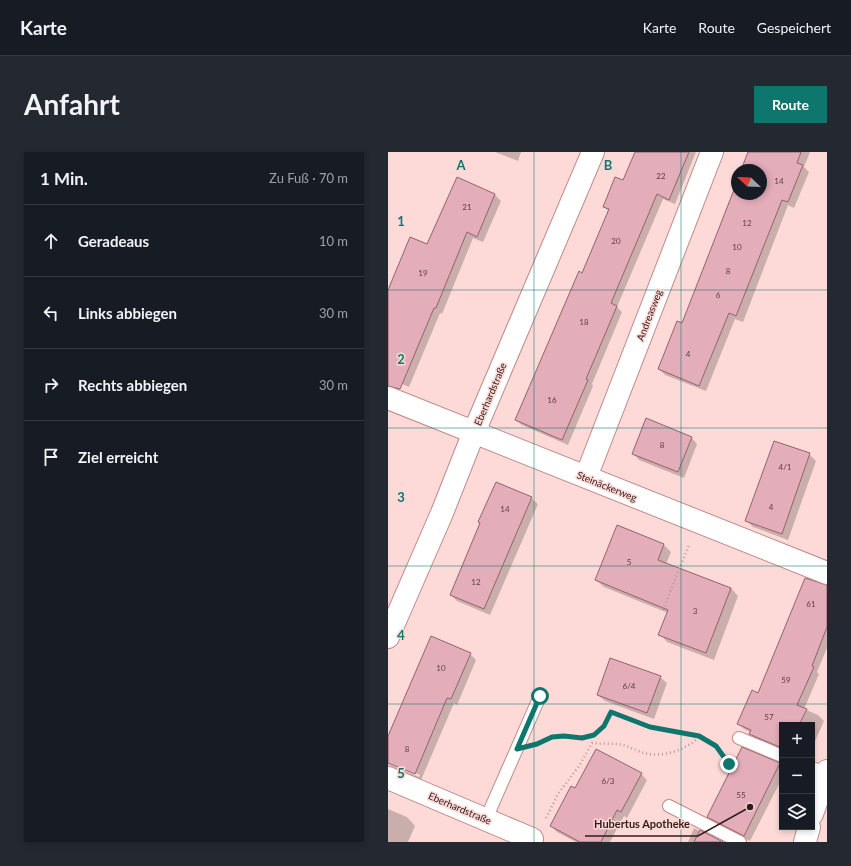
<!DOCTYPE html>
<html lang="de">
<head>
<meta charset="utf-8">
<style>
  :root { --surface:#171b24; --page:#242831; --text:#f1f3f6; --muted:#9ea1a6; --line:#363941; --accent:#0f766e }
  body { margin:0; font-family:Lato,sans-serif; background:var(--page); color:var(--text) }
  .controls { position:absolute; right:12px; bottom:12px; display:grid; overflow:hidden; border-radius:0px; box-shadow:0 2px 6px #0003 }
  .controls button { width:36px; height:36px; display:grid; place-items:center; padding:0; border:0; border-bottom:1px solid var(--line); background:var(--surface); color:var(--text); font:20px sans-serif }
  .compass { position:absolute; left:343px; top:12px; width:36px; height:36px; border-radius:50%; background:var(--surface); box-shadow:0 2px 6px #0003; rotate:293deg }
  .stop { position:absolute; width:12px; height:12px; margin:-9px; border:3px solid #0f766e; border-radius:50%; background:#fff }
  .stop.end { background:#0f766e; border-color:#fff; box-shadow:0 1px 4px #0008 }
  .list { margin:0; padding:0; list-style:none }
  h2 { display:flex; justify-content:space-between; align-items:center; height:52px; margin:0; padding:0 16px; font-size:17px }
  h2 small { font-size:13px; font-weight:400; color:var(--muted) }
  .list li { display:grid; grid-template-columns:26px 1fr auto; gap:12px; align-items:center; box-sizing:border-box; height:72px; padding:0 16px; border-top:1px solid var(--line) }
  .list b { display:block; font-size:15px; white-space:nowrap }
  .list em { font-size:13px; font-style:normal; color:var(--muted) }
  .icon { flex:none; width:22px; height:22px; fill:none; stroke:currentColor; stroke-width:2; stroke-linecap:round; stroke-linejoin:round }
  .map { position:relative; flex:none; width:439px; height:690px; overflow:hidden; border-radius:0px }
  header { display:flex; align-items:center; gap:24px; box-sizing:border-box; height:56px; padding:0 20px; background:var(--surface); border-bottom:1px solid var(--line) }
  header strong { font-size:19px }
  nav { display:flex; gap:22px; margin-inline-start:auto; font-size:14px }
  .intro { display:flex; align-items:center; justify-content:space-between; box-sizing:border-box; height:96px; padding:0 24px }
  h1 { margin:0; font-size:28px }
  .button { padding:10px 18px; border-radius:0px; background:var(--accent); color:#fff; font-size:14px; font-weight:700 }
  main { display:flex; gap:24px; padding:0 24px }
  aside { flex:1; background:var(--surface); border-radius:0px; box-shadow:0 2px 6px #0003 }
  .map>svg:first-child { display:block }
  .shadow { fill:#0003 }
  .building { fill:#e3adb9; stroke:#93626e }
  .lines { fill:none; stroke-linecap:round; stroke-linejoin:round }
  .lane-casing { stroke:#c08b87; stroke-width:14 }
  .street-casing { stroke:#c08b87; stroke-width:24 }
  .path { stroke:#b79997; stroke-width:2.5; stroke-dasharray:1 3; stroke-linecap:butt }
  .lane { stroke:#fff; stroke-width:12 }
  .street { stroke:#fff; stroke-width:22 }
  .route { stroke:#0f766e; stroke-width:5 }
  .grid { fill:none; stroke:#0f766e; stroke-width:1; stroke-opacity:0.55 }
  .labels { text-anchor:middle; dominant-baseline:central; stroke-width:3; stroke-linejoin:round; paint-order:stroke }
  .number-label { font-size:8px; fill:#5d4042 }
  .street-label { font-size:10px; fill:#301c1b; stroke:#fddad7 }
  .grid-label { font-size:13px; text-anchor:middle; font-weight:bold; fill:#0f766e; stroke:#fddad7; stroke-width:3; stroke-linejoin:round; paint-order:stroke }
  .leader { fill:none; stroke:#301c1b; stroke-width:1.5 }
  .callout-dot { fill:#301c1b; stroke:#fddad7; stroke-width:1.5 }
  .callout-label { font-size:11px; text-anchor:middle; font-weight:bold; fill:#301c1b; stroke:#fddad7; stroke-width:3; stroke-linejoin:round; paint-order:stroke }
</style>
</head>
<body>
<header>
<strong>Karte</strong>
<nav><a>Karte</a><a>Route</a><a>Gespeichert</a></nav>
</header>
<div class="intro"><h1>Anfahrt</h1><a class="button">Route</a></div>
<main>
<aside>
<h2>1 Min.<small>Zu Fuß · 70 m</small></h2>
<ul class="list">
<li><svg class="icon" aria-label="ahead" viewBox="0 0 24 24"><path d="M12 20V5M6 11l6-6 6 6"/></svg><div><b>Geradeaus</b></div><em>10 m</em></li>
<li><svg class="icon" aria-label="left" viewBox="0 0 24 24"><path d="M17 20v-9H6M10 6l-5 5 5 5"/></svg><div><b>Links abbiegen</b></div><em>30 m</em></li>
<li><svg class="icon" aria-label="right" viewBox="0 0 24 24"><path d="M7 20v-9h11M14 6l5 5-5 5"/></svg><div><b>Rechts abbiegen</b></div><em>30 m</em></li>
<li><svg class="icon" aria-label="arrive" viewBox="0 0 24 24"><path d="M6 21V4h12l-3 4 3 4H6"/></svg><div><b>Ziel erreicht</b></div></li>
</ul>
</aside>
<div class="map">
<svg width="439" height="690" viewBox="0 0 439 690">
  <rect width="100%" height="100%" fill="#fddad7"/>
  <!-- shadow -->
  <path class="shadow" d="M 107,0 L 133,0 L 130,9 Z
    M 248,0 L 308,0 L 287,52 L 275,47 L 229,155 L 234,160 L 204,232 L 205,234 L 180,293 L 134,273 L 128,268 L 195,122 L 221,60 L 216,54 L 235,29 Z
    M 362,0 L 422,0 L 416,15 L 421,20 L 406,56 L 400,53 L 355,170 L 347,167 L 318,239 L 277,223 L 271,217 L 294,173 L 349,32 L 349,42 L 373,42 L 373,18 L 355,18 Z
    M 69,27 L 107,43 L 113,49 L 95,90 L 85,86 L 54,162 L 52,161 L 21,235 L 0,226 L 0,140 L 40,94 Z
    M 303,285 L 309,292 L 296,326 L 251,308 L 245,301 Z
    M 421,302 L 428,309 L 400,388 L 365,375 L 359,369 Z
    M 143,346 L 150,352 L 102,463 L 69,449 L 63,443 Z
    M 276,393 L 283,400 L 278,412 L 343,436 L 350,444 L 326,508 L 279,490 L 272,482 L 280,461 L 216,435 L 208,428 Z
    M 439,434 L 439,496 L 429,520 L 431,522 L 416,557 L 430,563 L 436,569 L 424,596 L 424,573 L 394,573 L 394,599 L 368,588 L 362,582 L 362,580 L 356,577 L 350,571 L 371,542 Z
    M 82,502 L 88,508 L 69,553 L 66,551 L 33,628 L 0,613 L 0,612 L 31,625 L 32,623 L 0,610 L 0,586 Z
    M 272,525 L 279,531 L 266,567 L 217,549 L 210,543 Z
    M 391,612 L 394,614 L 394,626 L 362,689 L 326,671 L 320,665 Z
    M 253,622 L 259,628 L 239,666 L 236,664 L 222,690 L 188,690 L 169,680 L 163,674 L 187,638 Z
    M 0,657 L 19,665 L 27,674 L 20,690 L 0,690 Z
    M 306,676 L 333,690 L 300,690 Z"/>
  <!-- building -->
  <path class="building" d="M 247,0 L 301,0 L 281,48 L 269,42 L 223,151 L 229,154 L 198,227 L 200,228 L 174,288 L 127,268 L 191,119 L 194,121 L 221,57 L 215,55 L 227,25 L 235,28 Z
    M 360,0 L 413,0 L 409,11 L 415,13 L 400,50 L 394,48 L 348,164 L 341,161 L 311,234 L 270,217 L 289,169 L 294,171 L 349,30 L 349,42 L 373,42 L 373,18 L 353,18 Z
    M 69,25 L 107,42 L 89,85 L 79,80 L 48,156 L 46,156 L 12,237 L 0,234 L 0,138 L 22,85 L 39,92 Z
    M 258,266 L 304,285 L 290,320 L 244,302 Z
    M 386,289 L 422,301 L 394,382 L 357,369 Z
    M 108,330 L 144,345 L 96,457 L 62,443 L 92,371 L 90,370 Z
    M 229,373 L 276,392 L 270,408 L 343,436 L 318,501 L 270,483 L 280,458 L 207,428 Z
    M 417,426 L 439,433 L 439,475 L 424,514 L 426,515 L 409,553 L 419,557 L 411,573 L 394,573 L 394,596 L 361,582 L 363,578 L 349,572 L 364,538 L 370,541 Z
    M 43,484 L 83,501 L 63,547 L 59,546 L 27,622 L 0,611 L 0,584 Z
    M 222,506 L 273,524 L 259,561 L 209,543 Z
    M 354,595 L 392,611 L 356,684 L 319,665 Z
    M 208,597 L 254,621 L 233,660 L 229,658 L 213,690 L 192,690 L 162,674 L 183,634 L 187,636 Z
    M 312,678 L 335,690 L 306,690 Z"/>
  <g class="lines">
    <!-- lane casing -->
    <g class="lane-casing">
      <path id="lane" d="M 351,586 L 394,604
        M 424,616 L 438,621
        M 281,654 L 352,690
        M 98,667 L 152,544"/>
    </g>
    <!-- street casing -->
    <g class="street-casing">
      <path id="street" d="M 0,246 L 439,421
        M 198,325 L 324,0
        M 0,485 L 54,361 L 86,280 L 205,0
        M 0,626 L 144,687
        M 424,662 L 439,619
        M 417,690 L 421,675"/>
    </g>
    <!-- path -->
    <path class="path" d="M 275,458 L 301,393
      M 154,590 C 161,587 167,584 175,584 C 191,584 205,589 216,574 C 219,570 220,565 223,560 L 262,575 L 311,585 L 328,594 L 341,612
      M 158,666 L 170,642 L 191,614 L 204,591 C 214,592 225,591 235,593 C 242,595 249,599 256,601 C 275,606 298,598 311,585"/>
    <!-- lane -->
    <use href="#lane" class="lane"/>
    <!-- street -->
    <use href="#street" class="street"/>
  </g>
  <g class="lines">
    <!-- route -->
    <path class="route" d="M 152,544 L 129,597 L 149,592 L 164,585 L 176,584 L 194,586 L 206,583 L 216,574 L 223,560 L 262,575 L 311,584 L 328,594 L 341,612"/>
  </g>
  <!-- grid -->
  <path class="grid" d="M 146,0 L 146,690M 293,0 L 293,690M 0,138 L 439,138M 0,276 L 439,276M 0,414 L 439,414M 0,552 L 439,552"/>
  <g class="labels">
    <!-- number labels -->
    <g class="number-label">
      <text x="273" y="24">22</text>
      <text x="391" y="29">14</text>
      <text x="79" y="55">21</text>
      <text x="359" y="71">12</text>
      <text x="228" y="89">20</text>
      <text x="349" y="95">10</text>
      <text x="340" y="119">8</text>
      <text x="35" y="121">19</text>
      <text x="330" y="143">6</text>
      <text x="196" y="170">18</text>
      <text x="300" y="202">4</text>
      <text x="164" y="248">16</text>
      <text x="274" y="293">8</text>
      <text x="397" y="315">4/1</text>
      <text x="383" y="355">4</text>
      <text x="117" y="357">14</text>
      <text x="241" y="410">5</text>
      <text x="88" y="430">12</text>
      <text x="423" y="452">61</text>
      <text x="307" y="459">3</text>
      <text x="53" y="516">10</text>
      <text x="398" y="528">59</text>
      <text x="241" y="534">6/4</text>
      <text x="381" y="565">57</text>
      <text x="19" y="597">8</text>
      <text x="220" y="629">6/3</text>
      <text x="353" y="643">55</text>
    </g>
    <!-- street labels -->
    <g class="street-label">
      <text transform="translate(261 163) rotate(-69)">Andreasweg</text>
      <text transform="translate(102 242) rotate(-67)">Eberhardstraße</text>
      <text transform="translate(219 334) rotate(22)">Steinäckerweg</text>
      <text transform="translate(72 656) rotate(23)">Eberhardstraße</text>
    </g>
  </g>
  <g class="grid-label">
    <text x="73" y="18">A</text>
    <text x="220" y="18">B</text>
    <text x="13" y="74">1</text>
    <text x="13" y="212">2</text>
    <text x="13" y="350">3</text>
    <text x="13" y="488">4</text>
    <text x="13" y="626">5</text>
  </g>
  <!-- callouts -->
  <path class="leader" d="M362 655L310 684H197"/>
  <circle class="callout-dot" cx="362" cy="655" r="4"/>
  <g class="callout-label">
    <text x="254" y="676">Hubertus Apotheke</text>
  </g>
</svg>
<div class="controls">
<button>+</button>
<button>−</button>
<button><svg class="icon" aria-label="layers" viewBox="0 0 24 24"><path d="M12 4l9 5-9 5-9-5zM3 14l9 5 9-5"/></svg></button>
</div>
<svg class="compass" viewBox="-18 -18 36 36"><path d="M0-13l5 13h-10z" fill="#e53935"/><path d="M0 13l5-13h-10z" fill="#9ea1a6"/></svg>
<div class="stop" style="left:152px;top:544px"></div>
<div class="stop end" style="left:341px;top:612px"></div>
</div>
</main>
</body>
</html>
